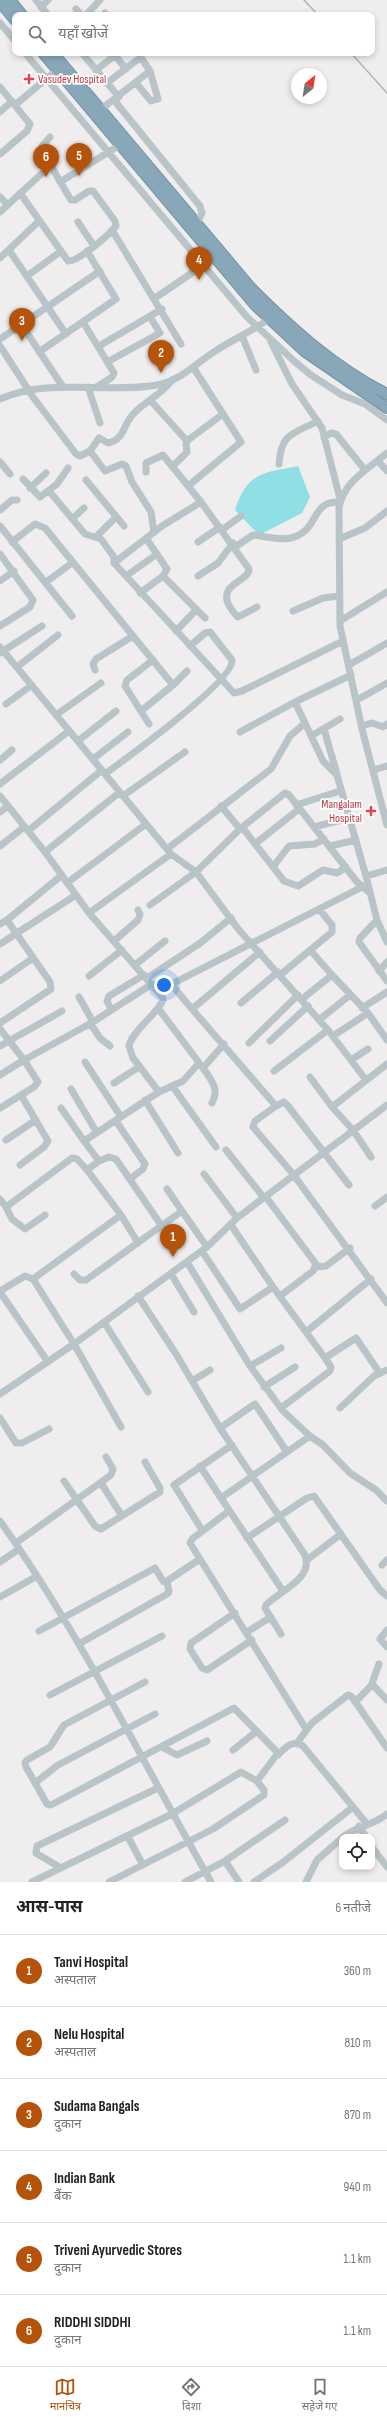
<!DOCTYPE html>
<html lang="hi">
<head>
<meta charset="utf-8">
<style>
  :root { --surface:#fff; --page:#f2f2f2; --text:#202124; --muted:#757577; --line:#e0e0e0; --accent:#b45309 }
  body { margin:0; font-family:"Sofia Sans Condensed","Noto Sans Devanagari",sans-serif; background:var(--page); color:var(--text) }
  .controls { position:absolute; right:12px; bottom:12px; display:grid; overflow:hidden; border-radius:8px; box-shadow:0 2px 6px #0003 }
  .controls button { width:36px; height:36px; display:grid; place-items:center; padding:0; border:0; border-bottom:1px solid var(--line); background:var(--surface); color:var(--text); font:20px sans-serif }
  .compass { position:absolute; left:291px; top:68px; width:36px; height:36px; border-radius:50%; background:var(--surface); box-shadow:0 2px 6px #0003; rotate:30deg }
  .you { position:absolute; left:164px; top:985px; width:14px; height:14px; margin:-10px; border:3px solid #fff; border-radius:50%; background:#1a73e8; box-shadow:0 0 0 6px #1a73e833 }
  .badge { display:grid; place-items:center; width:26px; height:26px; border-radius:50%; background:var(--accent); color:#fff; font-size:13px; font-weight:700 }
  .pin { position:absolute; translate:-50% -33px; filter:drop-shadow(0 1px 2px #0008) }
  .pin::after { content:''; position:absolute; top:21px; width:14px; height:12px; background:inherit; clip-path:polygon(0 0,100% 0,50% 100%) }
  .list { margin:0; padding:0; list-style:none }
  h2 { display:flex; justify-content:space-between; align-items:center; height:52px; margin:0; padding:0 16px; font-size:17px }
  h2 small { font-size:13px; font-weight:400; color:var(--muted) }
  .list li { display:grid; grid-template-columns:26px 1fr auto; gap:12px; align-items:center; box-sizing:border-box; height:72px; padding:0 16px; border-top:1px solid var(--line) }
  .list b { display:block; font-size:15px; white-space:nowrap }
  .list p { margin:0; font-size:13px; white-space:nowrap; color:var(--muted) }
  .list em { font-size:13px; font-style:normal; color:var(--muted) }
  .icon { flex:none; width:22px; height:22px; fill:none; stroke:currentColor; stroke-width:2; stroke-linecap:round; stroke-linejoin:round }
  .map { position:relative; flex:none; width:387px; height:1882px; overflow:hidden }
  .search { position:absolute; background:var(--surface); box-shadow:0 2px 6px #0003; left:12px; right:12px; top:12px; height:44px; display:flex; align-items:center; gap:10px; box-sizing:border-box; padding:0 14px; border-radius:8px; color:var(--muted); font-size:15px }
  .sheet { height:484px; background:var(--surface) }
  nav { display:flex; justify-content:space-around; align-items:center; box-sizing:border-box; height:56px; border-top:1px solid var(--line); background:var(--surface); font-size:11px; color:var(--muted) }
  nav a { display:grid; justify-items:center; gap:2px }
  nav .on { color:var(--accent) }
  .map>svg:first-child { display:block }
  .water { fill:#8ee0e4 }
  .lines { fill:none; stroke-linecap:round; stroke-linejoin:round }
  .highway-casing { stroke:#7393a4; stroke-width:12 }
  .minor { stroke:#b9c4c8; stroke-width:7 }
  .highway { stroke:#88a7b8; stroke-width:10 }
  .rail { stroke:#afb3b7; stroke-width:1.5 }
  .health-dot { fill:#e0444e; stroke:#fff; stroke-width:1.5 }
  .labels { text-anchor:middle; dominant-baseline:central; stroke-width:3.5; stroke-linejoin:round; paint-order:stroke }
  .health-label { font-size:12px; fill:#be3a42; stroke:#fff; text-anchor:start }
</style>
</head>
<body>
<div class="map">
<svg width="387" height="1882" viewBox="0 0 387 1882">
  <rect width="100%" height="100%" fill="#efeded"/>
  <!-- water -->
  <path class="water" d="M 298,466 L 310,497 L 302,513 L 259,535 L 235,510 C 247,472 263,473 298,466 Z"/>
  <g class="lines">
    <!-- highway casing -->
    <g class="highway-casing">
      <path id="highway" d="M 10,0 L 22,15
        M 0,2 L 15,20
        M 43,53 L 255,305 L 304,351 L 387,408
        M 53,53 L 251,288 C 292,329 335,368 387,394"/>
    </g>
    <!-- minor -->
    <path class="minor" d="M 36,0 L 48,15
      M 41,7 L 48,0
      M 76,9 L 81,15
      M 105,13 L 106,15
      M 86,15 L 100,0
      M 0,23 L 15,41
      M 25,53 L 247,317 L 294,361 L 311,375 L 342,395 L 365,404 L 387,420
      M 82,53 L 119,97
      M 113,53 L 126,69
      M 96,70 L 118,53
      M 107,83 L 141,57
      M 136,83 L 151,101 L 158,99 L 150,71 L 138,53
      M 0,87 L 30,124 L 27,131 L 0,154
      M 114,100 L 200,206 L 202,213 L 197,223
      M 15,105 L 57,70
      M 100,110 L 150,71
      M 0,112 L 12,101
      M 60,182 L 120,145
      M 20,193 L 68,261 C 78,262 109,235 116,226 L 115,221 L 93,191 L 89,191 L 75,200 L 71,200 L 42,151 L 42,146 L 50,137
      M 0,197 L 8,205
      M 0,212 L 50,166
      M 78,222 L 94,246
      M 112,230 L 181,344
      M 9,250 L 66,334
      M 0,258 L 39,221
      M 27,276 L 60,252
      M 155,298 L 214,258
      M 83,322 L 114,373 L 112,377 L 97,387
      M 21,324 L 63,387
      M 242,336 L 256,370
      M 0,339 L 100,271
      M 271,342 L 292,384 L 322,428 L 340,499
      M 0,346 L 33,397 L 76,454 L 80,456 L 90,451 L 99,438 L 108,443 C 123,440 123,428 130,418 C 138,405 161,396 172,380
      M 99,346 L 162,309
      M 39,352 L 116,299 L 87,251
      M 109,361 L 160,333 L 150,317
      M 88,387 L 100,423
      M 0,399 C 49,377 105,394 157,385 C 181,381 197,362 217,350 C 234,339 252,331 269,319
      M 151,401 L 187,441
      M 324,438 L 331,433 L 336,434 L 365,470
      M 90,451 L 105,471 L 122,464 L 126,466 L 132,482 L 151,512 L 154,532
      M 387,453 C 368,469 343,482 339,508 L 340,626 L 362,729 L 387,825
      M 378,461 L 387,471
      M 0,462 L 10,474
      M 279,464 C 281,433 293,434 318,421
      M 173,466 L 187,452 L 186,444 L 188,440 L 223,414
      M 146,472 L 146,463 L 163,455 L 201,502
      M 23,479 L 40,497 L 57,484 L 68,468
      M 86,480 L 124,526
      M 188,486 L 241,442 L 193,367
      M 30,488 L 46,473
      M 49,491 L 85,534 L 101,539 L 114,557 L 114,563
      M 0,510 L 12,500 L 17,500
      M 72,519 L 84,508
      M 0,526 L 72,616
      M 222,530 L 241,516
      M 97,536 L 116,517
      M 339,539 L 365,528 L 387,511
      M 12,542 L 35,524 L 45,528 L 173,685 L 141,711
      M 198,542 L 220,527
      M 235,547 L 253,535 C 266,536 277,541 291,538 C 320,531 310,500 340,502
      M 0,554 L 33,600 L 30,607 L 0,626
      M 126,576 L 157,554
      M 163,576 L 205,618
      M 198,576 L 218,563 L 233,543
      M 0,581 L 14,571
      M 46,582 L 72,563
      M 140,593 L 163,576 L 167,569 L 146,538
      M 257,607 L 238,617 C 235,615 233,611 230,607 C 216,584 249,582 249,569 L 201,502 L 162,526 L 114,563 L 234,693 L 242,691 L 343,641
      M 293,611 L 323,598 L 339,596
      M 340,621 L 387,592
      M 176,631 L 196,610
      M 0,647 L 171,854 L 196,872 L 239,930 L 328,1030 L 366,1080
      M 0,653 L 42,626
      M 349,665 L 387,643
      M 17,667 L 58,635
      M 95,670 L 93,664 L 96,659 L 133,636
      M 173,685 L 187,671
      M 357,700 L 387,683
      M 295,702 L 323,761 L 337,775 L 366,876 L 377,920 L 387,942
      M 6,704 L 32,685
      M 56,715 L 101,683
      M 149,724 L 125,686 L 127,680 L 153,660
      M 362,726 L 372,723 L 383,727 L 387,724
      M 324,729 L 337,774
      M 240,732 L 295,702 L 351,675
      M 311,736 L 340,719
      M 78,741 L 116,711
      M 93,759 L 128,732
      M 0,760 L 12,750
      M 373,770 L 387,766
      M 105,774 C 124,760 235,680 232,660 L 210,632 L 205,633 L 190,646
      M 0,784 L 69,731
      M 0,796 L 45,852 L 89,913 L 163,998 C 164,1008 132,1030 129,1046 L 133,1058 L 159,1092 L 84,1141 L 99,1161 L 87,1170 L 121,1215 L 138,1243
      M 123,796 L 185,752
      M 296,805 L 340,791
      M 221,806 L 240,829
      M 0,812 L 8,806
      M 242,827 L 284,881 L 298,886 L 323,870 L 337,873 L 346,867
      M 314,827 L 349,818
      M 28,831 L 102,770
      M 255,844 L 299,809
      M 0,846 L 24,827
      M 330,846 L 356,840
      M 167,849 L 271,769 L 290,736 L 305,723
      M 45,852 L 120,792
      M 273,867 L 289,846 L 315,844 L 324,839
      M 366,876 L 387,870
      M 67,883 L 146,824
      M 150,905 L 196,872 L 240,829 L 285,793 L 289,795 L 357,882 L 369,892
      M 89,913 L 171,854
      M 377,920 L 360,938 L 359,942 L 387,981
      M 0,924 L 7,920
      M 114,941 L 138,920 L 140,914 L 138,910
      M 0,944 L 76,895
      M 260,952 L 192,1009 L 276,1106 L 284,1102 L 288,1106 L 349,1185
      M 135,965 L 165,941
      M 379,971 L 387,962
      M 280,975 L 332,932 L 332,925 L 319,909
      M 332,975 L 368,1013 L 387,1040
      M 89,976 L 122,950
      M 147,978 L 199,944 L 231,918
      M 0,981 L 33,958
      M 171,984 L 192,1009
      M 158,991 L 362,887
      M 79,997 L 93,1022
      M 302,999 L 332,975 L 311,951
      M 241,1003 L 278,972
      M 158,1008 L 203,1068 L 224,1044
      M 362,1008 L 387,992
      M 111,1009 L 107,1001 L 109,996 L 144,975
      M 319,1020 L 350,995
      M 0,1023 L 51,989 L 50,982 L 7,920 L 62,875
      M 90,1023 L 100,1038 L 110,1046
      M 0,1029 L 24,1060 L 93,1022 L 152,984
      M 333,1036 L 368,1013
      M 270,1041 L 308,1006
      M 249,1043 L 298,995
      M 0,1046 L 62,1011
      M 351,1060 L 368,1049
      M 85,1062 L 121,1117
      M 203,1068 C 211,1080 220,1089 212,1103
      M 274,1071 L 328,1030
      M 0,1075 L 24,1060 L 38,1082 L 34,1087 L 0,1108
      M 310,1077 L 332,1107
      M 114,1083 L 139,1067
      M 173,1087 L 216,1147
      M 71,1089 L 97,1133
      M 159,1092 L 183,1081 L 199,1063
      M 145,1100 L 178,1153
      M 276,1106 L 255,1121 L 253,1127 L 293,1174 L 387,1303
      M 61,1108 L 84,1141
      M 116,1121 L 145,1164 L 143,1169 L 130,1179
      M 6,1140 L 36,1120
      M 226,1150 L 264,1198
      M 371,1157 L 353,1130 L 332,1107 L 387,1064
      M 99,1161 L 109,1157 L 116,1159 L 161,1225
      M 20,1165 L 44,1147 L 48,1141 L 21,1095
      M 204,1174 L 237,1218
      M 167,1189 L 182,1211
      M 266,1197 L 316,1264 L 313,1271 L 280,1296
      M 0,1199 L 6,1207 L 72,1158 L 77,1159 L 87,1170
      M 375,1206 L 387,1197
      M 6,1207 L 12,1219 L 25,1229 L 45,1215
      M 231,1225 L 273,1287 L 325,1358 L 356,1338 L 379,1372
      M 202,1251 L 240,1309 L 273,1287
      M 187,1262 L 250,1366 L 283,1411 L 310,1436 L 323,1445 L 350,1473 L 376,1490 L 387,1501
      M 316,1267 L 326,1266 L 350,1248
      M 74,1274 L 80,1280 L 86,1280 L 182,1211 L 207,1247
      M 171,1274 L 194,1312
      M 0,1291 L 25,1276 L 33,1279
      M 0,1292 L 48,1362
      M 138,1296 L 176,1354 L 220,1428 L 305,1555 C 314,1579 278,1592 266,1605 L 265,1608 L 281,1634
      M 104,1322 L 148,1392
      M 306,1332 L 371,1279
      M 250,1366 L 281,1348
      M 192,1381 L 210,1370
      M 264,1387 L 295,1367
      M 0,1394 L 74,1344 L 33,1279 L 121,1215
      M 281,1408 L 330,1371 L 331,1367 L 325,1358
      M 340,1408 L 374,1376 L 387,1370
      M 0,1418 L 16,1443 L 22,1443 L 49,1429
      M 121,1427 L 74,1344 L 207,1247 L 237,1218 L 387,1105
      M 220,1428 L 255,1404 L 287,1452
      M 200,1466 L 221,1498
      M 64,1481 L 95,1526 L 101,1529 L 160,1492 L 160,1488 L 145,1462
      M 101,1483 L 122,1516
      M 229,1511 L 192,1539 L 190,1543 L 306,1729
      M 0,1521 C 81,1635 142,1761 211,1882
      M 202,1530 L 174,1485 L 232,1445
      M 247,1538 L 307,1498 L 314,1496 L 380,1590 L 387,1596
      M 16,1543 L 111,1475 L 113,1469 L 106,1457
      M 307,1560 L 341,1534
      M 0,1562 L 19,1549
      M 382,1565 L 387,1560
      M 283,1591 L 221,1498 L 310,1436
      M 0,1597 L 37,1576
      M 235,1613 L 191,1643 L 190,1649 L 202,1668 L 207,1670 L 252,1640
      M 387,1630 L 380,1639 L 387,1647
      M 39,1631 L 155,1568 L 163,1581 L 167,1583
      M 247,1632 L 271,1617
      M 79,1644 L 167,1594 L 169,1592 L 167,1581 L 200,1559
      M 145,1682 L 64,1725 L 50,1747 L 27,1760 L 25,1763 L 26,1767 L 47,1804 L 51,1805 L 234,1708 L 278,1753 L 257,1781
      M 372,1684 L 387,1700
      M 50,1695 L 162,1636
      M 355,1702 L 371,1686 L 379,1664
      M 297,1743 L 312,1723 L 348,1695 L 352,1697 L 387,1748
      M 162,1747 L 177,1755 L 207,1741
      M 233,1750 L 257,1731
      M 278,1755 C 285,1748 292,1739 303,1746 L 367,1824
      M 35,1783 L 58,1765 L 155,1714
      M 359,1826 L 366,1837
      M 128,1837 L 143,1865
      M 343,1837 C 358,1825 373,1826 387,1814
      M 372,1847 L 387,1867
      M 225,1861 L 239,1882
      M 61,1868 L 36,1853 L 37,1846 L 158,1788
      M 32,1882 L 172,1814 L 241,1772 L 257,1781 L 264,1790 L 264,1795 L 213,1829 L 109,1882
      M 185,1882 L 225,1861 L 285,1820
      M 254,1882 L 282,1863 L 353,1807
      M 306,1882 L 317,1860 L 342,1838"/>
    <!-- highway -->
    <use href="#highway" class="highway"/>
    <!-- rail -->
    <path class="rail" d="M 304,0 L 318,15
      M 351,53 L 387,93"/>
  </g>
  <!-- markers -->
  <g class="health-dot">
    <path d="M27 73h4v4h4v4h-4v4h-4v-4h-4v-4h4z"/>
    <path d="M369 805h4v4h4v4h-4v4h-4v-4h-4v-4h4z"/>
  </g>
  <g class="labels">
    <!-- health labels -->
    <g class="health-label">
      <text x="38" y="79">Vasudev Hospital</text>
      <text x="362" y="804" text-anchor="end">Mangalam<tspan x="362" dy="14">Hospital</tspan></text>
    </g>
  </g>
</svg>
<div class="controls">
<button><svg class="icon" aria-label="locate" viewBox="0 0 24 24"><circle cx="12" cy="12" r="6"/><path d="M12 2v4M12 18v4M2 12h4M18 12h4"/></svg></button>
</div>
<svg class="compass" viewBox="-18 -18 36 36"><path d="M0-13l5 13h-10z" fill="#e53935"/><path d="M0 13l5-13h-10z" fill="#757577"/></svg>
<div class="you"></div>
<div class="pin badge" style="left:173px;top:1257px">1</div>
<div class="pin badge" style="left:161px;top:373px">2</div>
<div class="pin badge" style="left:22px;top:341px">3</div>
<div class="pin badge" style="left:199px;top:280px">4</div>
<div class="pin badge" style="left:79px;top:176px">5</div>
<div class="pin badge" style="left:46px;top:177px">6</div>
<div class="search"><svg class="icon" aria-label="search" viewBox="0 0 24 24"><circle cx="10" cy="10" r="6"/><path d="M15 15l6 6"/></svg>यहाँ खोजें</div>
</div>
<section class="sheet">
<h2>आस-पास<small>6 नतीजे</small></h2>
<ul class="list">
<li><span class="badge">1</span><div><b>Tanvi Hospital</b><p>अस्पताल</p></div><em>360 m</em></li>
<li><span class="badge">2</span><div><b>Nelu Hospital</b><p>अस्पताल</p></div><em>810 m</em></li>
<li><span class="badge">3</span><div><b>Sudama Bangals</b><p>दुकान</p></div><em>870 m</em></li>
<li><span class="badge">4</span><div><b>Indian Bank</b><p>बैंक</p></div><em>940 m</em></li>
<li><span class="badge">5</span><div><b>Triveni Ayurvedic Stores</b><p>दुकान</p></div><em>1.1 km</em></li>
<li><span class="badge">6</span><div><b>RIDDHI SIDDHI</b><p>दुकान</p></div><em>1.1 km</em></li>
</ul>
</section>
<nav>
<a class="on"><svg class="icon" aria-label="map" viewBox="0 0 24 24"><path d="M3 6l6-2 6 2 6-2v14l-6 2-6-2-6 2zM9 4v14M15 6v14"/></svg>मानचित्र</a>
<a><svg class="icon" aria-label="directions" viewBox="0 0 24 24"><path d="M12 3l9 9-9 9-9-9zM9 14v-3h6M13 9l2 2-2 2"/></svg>दिशा</a>
<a><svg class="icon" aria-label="saved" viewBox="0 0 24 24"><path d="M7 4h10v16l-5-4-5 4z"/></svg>सहेजे गए</a>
</nav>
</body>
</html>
